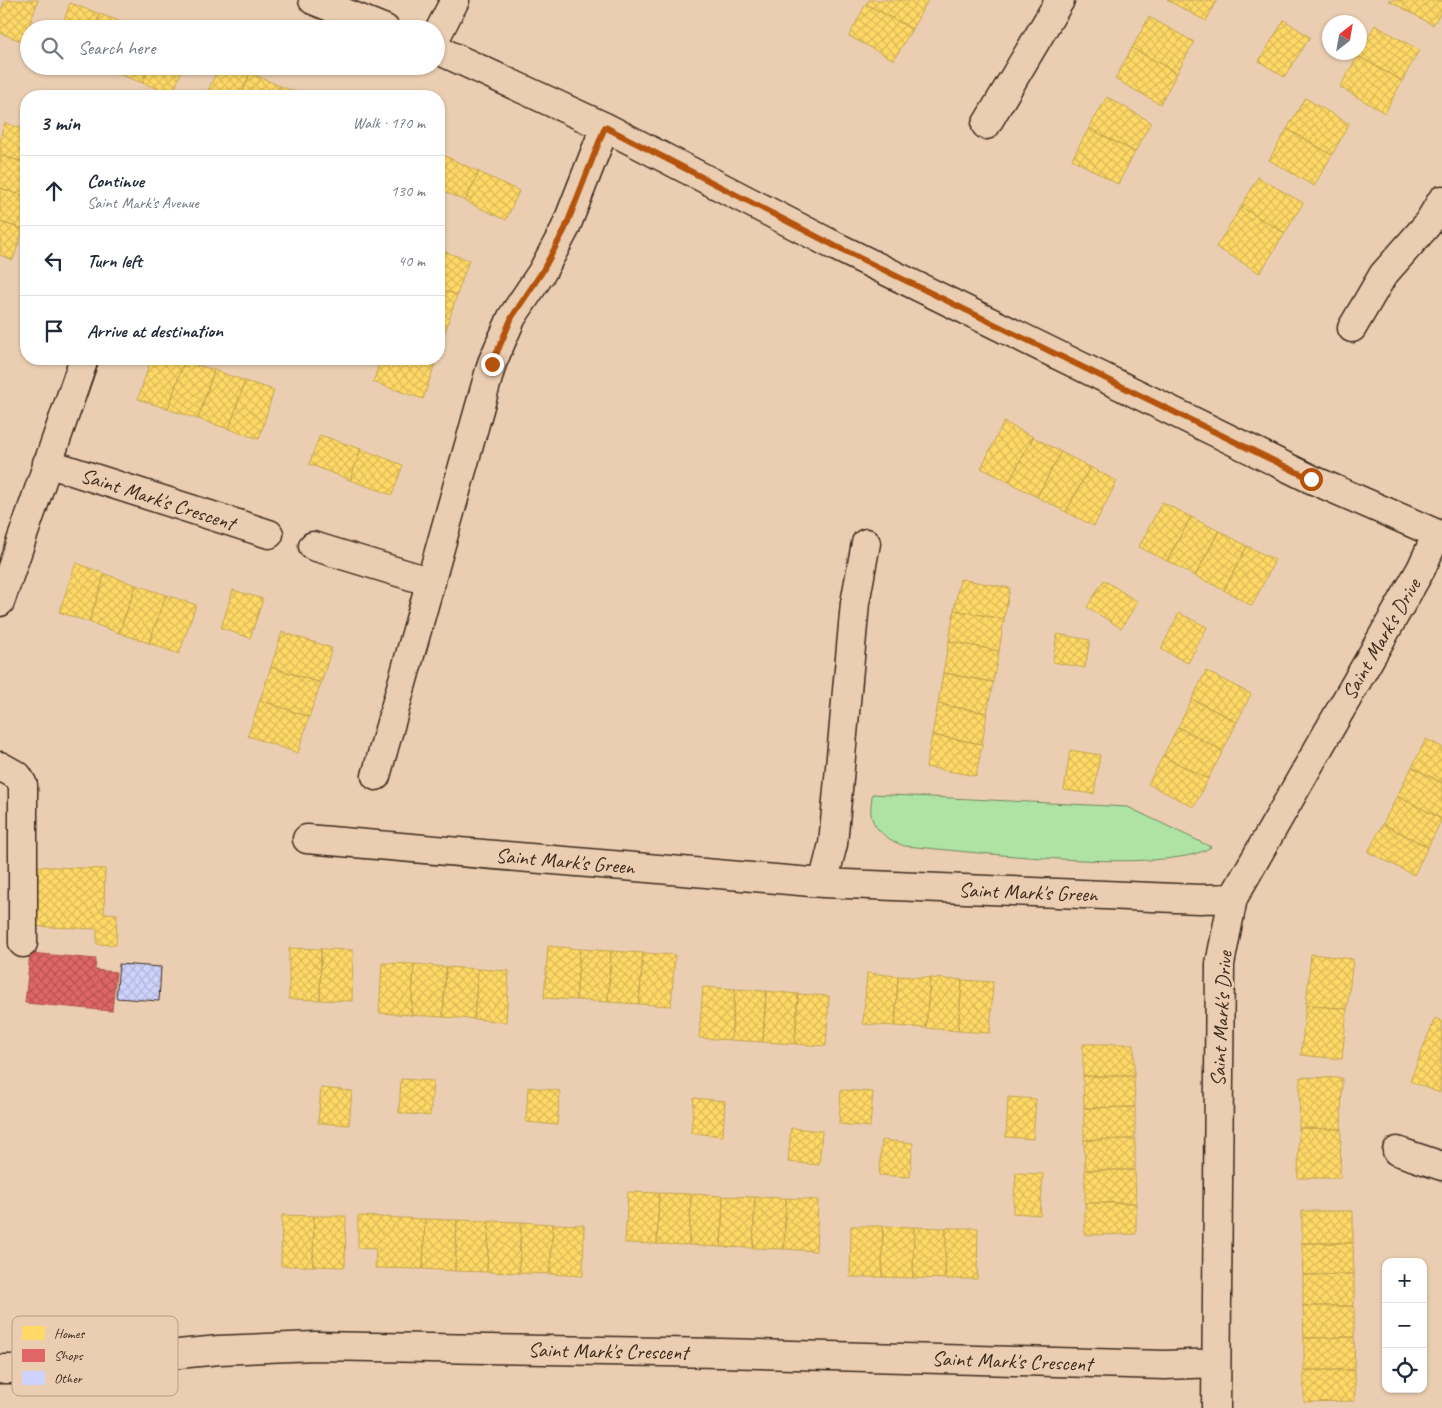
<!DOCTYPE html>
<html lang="en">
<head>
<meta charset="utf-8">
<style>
  :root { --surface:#fff; --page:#f6f6f7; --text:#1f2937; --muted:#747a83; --line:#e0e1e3 }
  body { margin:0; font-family:Caveat,sans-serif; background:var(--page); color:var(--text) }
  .controls { position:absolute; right:15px; bottom:15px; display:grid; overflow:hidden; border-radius:10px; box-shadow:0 1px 4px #0004 }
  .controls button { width:45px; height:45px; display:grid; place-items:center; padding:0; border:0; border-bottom:1px solid var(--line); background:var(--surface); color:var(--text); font:25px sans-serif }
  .compass { position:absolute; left:1322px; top:15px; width:45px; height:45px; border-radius:50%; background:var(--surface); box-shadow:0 1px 4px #0004; rotate:31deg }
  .stop { position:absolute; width:15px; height:15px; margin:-11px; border:4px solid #b45309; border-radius:50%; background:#fff }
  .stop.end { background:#b45309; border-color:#fff; box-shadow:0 1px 5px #0008 }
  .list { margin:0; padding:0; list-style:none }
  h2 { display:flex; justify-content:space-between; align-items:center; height:65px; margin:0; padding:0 20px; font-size:21px }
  h2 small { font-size:16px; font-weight:400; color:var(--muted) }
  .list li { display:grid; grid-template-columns:32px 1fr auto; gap:15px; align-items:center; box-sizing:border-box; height:70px; padding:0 20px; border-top:1px solid var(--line) }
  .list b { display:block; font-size:19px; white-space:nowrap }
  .list p { margin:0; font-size:16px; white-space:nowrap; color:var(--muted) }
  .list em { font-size:16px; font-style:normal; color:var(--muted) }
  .icon { flex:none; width:28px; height:28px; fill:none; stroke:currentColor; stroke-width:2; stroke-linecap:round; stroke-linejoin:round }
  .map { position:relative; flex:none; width:1442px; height:1408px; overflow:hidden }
  .search { position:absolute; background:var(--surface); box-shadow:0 1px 4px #0004; left:20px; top:20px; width:425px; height:55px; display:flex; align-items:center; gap:12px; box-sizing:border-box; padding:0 18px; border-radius:28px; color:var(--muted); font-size:19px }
  .panel { position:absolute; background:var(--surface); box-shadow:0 1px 4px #0004; left:20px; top:90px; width:425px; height:275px; border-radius:20px }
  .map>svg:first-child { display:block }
  .grass { fill:#aee3a4; stroke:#748661 }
  .homes { fill:url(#homes-cross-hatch); stroke:#c4a450 }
  .shops { fill:url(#shops-cross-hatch); stroke:#ae5450 }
  .building { fill:url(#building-cross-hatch); stroke:#3b2a1e }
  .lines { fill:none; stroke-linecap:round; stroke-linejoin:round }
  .minor-casing { stroke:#3b2a1e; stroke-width:31 }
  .minor { stroke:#ebceb1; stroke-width:28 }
  .route { stroke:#b45309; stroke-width:6 }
  .labels { text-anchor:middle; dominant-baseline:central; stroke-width:5; stroke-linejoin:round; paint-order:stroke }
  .street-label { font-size:21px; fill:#3b2a1e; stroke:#ebceb1 }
  .key { fill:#ebceb1; stroke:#b69d85; stroke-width:1 }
  .key-label { font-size:14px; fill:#3b2a1e }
</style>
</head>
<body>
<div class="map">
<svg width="1442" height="1408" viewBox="0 0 1442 1408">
  <defs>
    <pattern id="homes-cross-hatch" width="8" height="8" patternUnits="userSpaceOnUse" patternTransform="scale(1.25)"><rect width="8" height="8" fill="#ffd966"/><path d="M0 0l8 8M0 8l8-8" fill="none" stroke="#dbba58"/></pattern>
    <pattern id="shops-cross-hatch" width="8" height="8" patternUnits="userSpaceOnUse" patternTransform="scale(1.25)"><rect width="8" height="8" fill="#e06666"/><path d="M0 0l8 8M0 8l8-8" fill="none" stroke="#b75453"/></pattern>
    <pattern id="building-cross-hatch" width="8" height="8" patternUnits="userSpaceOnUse" patternTransform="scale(1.25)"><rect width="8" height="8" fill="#cdd3fc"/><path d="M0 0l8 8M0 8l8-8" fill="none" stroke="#b1b5d8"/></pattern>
  </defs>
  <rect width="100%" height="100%" fill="#ebceb1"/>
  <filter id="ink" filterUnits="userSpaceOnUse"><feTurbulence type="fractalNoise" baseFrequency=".02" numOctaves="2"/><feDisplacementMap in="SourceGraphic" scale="10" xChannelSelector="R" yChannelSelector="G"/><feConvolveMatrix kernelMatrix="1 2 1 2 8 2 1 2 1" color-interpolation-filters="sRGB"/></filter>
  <g filter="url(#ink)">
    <!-- grass -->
    <path class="grass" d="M 872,794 L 1128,807 L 1211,847 C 1169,876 964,851 905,846 C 891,842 873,830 871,814 C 870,808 872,800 872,794 Z"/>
    <!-- homes -->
    <path class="homes" d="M 5,0 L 38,0 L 24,42 L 0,33 L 0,13 Z
      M 869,0 L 928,0 L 912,29 L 866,4 Z
      M 1167,0 L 1217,0 L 1206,21 Z
      M 1388,0 L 1442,0 L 1442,10 L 1433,25 Z
      M 70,3 L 100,14 L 95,29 L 61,29 Z
      M 866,4 L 912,29 L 894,60 L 849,36 Z
      M 100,14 L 130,25 L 128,29 L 95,29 Z
      M 1149,17 L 1194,42 L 1177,73 L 1132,48 Z
      M 1284,20 L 1310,37 L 1284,77 L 1259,61 Z
      M 1375,25 L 1419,50 L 1402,81 L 1358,56 Z
      M 1132,48 L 1177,73 L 1160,104 L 1115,79 Z
      M 1358,56 L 1402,81 L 1385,113 L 1340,87 Z
      M 115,66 L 149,66 L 143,83 L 113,72 Z
      M 149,66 L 183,66 L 173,94 L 143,83 Z
      M 219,66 L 234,66 L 250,73 L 241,96 L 206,96 Z
      M 250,73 L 280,86 L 275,96 L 241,96 Z
      M 280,86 L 306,96 L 275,96 Z
      M 1107,97 L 1151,122 L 1135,152 L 1089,128 Z
      M 1305,98 L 1349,124 L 1332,155 L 1287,129 Z
      M 5,123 L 26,130 L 26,163 L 0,155 L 0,138 Z
      M 1089,128 L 1135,152 L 1118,184 L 1072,159 Z
      M 1287,129 L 1332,155 L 1314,186 L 1269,160 Z
      M 439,153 L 479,172 L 465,201 L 439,189 Z
      M 0,155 L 26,163 L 26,197 L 0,188 Z
      M 479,172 L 519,191 L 506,220 L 465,201 Z
      M 1258,177 L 1303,203 L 1285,233 L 1241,207 Z
      M 0,188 L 26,197 L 26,221 L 23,229 L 0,222 Z
      M 1241,207 L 1285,233 L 1260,273 L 1216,247 Z
      M 0,222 L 23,229 L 13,260 L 0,255 Z
      M 439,250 L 469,260 L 457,295 L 439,289 Z
      M 439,289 L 457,295 L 446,329 L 439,327 Z
      M 439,327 L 446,329 L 439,351 Z
      M 151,359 L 184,361 L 168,409 L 138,399 Z
      M 381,359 L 421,359 L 435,364 L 423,399 L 373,382 Z
      M 184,361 L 214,370 L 198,419 L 168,409 Z
      M 214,370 L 245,381 L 229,429 L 198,419 Z
      M 245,381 L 274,390 L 259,439 L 229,429 Z
      M 1004,422 L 1033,437 L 1009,482 L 981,468 Z
      M 320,435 L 361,449 L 350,480 L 309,464 Z
      M 1033,437 L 1061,452 L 1037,497 L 1009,482 Z
      M 361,449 L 403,465 L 392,495 L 350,480 Z
      M 1061,452 L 1090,467 L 1066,512 L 1037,497 Z
      M 1090,467 L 1117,481 L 1094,526 L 1066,512 Z
      M 1162,502 L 1191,517 L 1167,561 L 1139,547 Z
      M 1191,517 L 1219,531 L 1195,576 L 1167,561 Z
      M 1219,531 L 1247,546 L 1224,590 L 1195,576 Z
      M 1247,546 L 1275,560 L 1252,606 L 1224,590 Z
      M 76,563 L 105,574 L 89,622 L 59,612 Z
      M 105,574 L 136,585 L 119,633 L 89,622 Z
      M 960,579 L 1010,588 L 1004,619 L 954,610 Z
      M 1104,580 L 1138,602 L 1121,628 L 1087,607 Z
      M 136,585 L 166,595 L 149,643 L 119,633 Z
      M 233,590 L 263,599 L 250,638 L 221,628 Z
      M 166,595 L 196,605 L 179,654 L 149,643 Z
      M 954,610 L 1004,619 L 999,651 L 949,641 Z
      M 1179,613 L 1207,627 L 1188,663 L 1161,649 Z
      M 282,632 L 332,648 L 321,683 L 271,667 Z
      M 1057,634 L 1090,640 L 1085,668 L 1053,662 Z
      M 949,641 L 999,651 L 993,682 L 943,673 Z
      M 271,667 L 321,683 L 309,717 L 260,700 Z
      M 1206,671 L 1251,694 L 1237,722 L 1192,699 Z
      M 943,673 L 993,682 L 987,713 L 938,704 Z
      M 1192,699 L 1237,722 L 1223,751 L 1178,727 Z
      M 260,700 L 309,717 L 298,753 L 248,736 Z
      M 938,704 L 987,713 L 982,744 L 932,735 Z
      M 1178,727 L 1223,751 L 1208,779 L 1163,756 Z
      M 932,735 L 982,744 L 976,776 L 926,767 Z
      M 1426,739 L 1442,747 L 1442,783 L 1412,767 Z
      M 1070,750 L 1100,755 L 1094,794 L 1064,790 Z
      M 1163,756 L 1208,779 L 1194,807 L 1148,784 Z
      M 1412,767 L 1442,783 L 1442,819 L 1397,796 Z
      M 1397,796 L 1442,819 L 1428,847 L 1383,824 Z
      M 1383,824 L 1428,847 L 1414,875 L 1368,852 Z
      M 29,866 L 105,869 L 104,913 L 117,914 L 116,945 L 97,944 L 97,929 L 27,926 Z
      M 548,946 L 580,949 L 576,1000 L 544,998 Z
      M 289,948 L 321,949 L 320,1000 L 289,999 Z
      M 321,949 L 353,950 L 352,1001 L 320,1000 Z
      M 580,949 L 611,951 L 608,1002 L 576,1000 Z
      M 611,951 L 643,953 L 639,1004 L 608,1002 Z
      M 643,953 L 675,955 L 671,1006 L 639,1004 Z
      M 1311,954 L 1353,959 L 1347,1009 L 1306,1005 Z
      M 382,963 L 414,964 L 411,1015 L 379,1013 Z
      M 414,964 L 446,967 L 443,1017 L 411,1015 Z
      M 446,967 L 478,969 L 474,1019 L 443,1017 Z
      M 478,969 L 509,971 L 506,1022 L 474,1019 Z
      M 867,973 L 898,976 L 895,1026 L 863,1024 Z
      M 898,976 L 930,978 L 926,1028 L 895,1026 Z
      M 930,978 L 962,980 L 958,1031 L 926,1028 Z
      M 962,980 L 993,982 L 990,1033 L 958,1031 Z
      M 703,987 L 735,989 L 731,1040 L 699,1038 Z
      M 735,989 L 766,991 L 763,1042 L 731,1040 Z
      M 766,991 L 798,994 L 795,1044 L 763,1042 Z
      M 798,994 L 829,996 L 826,1046 L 795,1044 Z
      M 1306,1005 L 1347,1009 L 1342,1059 L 1301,1055 Z
      M 1435,1018 L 1442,1021 L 1440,1093 L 1410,1081 Z
      M 1083,1044 L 1134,1044 L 1134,1076 L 1083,1076 Z
      M 1083,1076 L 1134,1076 L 1135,1107 L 1084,1108 Z
      M 1300,1077 L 1342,1078 L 1341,1129 L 1299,1128 Z
      M 401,1079 L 433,1081 L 430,1116 L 399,1113 Z
      M 528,1087 L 560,1091 L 557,1125 L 526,1122 Z
      M 321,1088 L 352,1091 L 349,1125 L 318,1123 Z
      M 841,1090 L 873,1092 L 870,1127 L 839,1124 Z
      M 1008,1097 L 1036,1099 L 1033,1139 L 1006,1137 Z
      M 694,1098 L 725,1101 L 723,1136 L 691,1133 Z
      M 1135,1107 L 1135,1139 L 1084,1140 L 1084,1108 Z
      M 791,1128 L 822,1131 L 819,1165 L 788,1162 Z
      M 1299,1128 L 1341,1129 L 1340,1178 L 1298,1178 Z
      M 1135,1139 L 1135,1170 L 1085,1170 L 1084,1140 Z
      M 882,1140 L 913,1143 L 910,1177 L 879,1175 Z
      M 1085,1170 L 1135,1170 L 1136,1203 L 1085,1203 Z
      M 1016,1173 L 1043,1174 L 1040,1215 L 1013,1213 Z
      M 628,1192 L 659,1193 L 657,1244 L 625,1243 Z
      M 659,1193 L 691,1194 L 689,1245 L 657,1244 Z
      M 691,1194 L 723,1196 L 721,1247 L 689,1245 Z
      M 723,1196 L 755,1197 L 753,1248 L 721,1247 Z
      M 755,1197 L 786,1198 L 784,1249 L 753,1248 Z
      M 786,1198 L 818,1200 L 816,1251 L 784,1249 Z
      M 1085,1203 L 1136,1203 L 1136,1234 L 1085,1235 Z
      M 1302,1211 L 1353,1211 L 1353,1243 L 1302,1243 Z
      M 282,1215 L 314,1216 L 313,1266 L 281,1266 Z
      M 314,1216 L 346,1216 L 345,1267 L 313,1266 Z
      M 358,1216 L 425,1219 L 423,1269 L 375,1268 L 376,1249 L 358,1248 Z
      M 425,1219 L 457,1220 L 455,1271 L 423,1269 Z
      M 457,1220 L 489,1221 L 487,1272 L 455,1271 Z
      M 489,1221 L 521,1222 L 519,1273 L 487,1272 Z
      M 521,1222 L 553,1224 L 550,1274 L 519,1273 Z
      M 553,1224 L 584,1225 L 583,1276 L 550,1274 Z
      M 851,1226 L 883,1226 L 882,1277 L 850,1277 Z
      M 883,1226 L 914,1227 L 913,1278 L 882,1277 Z
      M 914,1227 L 946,1228 L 945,1279 L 913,1278 Z
      M 946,1228 L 978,1228 L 977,1279 L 945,1279 Z
      M 1302,1243 L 1353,1243 L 1354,1274 L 1303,1275 Z
      M 1354,1274 L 1354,1306 L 1303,1306 L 1303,1275 Z
      M 1303,1306 L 1354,1306 L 1354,1337 L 1304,1338 Z
      M 1354,1337 L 1355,1370 L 1304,1370 L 1304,1338 Z
      M 1304,1370 L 1355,1370 L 1355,1401 L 1304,1402 Z"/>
    <!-- shops -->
    <path class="shops" d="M 30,953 L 96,959 L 95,970 L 116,972 L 112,1011 L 25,1003 Z"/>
    <!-- building -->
    <path class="building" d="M 119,964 L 161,967 L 159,1001 L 116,998 Z"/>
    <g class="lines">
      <!-- minor casing -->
      <g class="minor-casing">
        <path id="minor" d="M 313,0 L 385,29
          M 436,37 L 455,0
          M 436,49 L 605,127 L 835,246 L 1311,479 L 1442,536
          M 986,125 L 1060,0
          M 1352,328 L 1383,275 L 1427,225 L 1442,200
          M 47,463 L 269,534
          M 313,546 L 431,582
          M 0,602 L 84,359
          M 0,766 L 18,776 L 23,785 L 23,943
          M 376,776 L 492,363 L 512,317 L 542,272 L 565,229 L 605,127
          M 307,839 L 823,883 L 1199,899 L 1233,898
          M 823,883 L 833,844 L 855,603 L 866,543
          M 1397,1151 L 1442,1166
          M 0,1369 L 26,1369 L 219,1350 L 315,1346 L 720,1353 L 1165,1365 L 1216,1363
          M 1216,1408 L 1220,964 L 1233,898 L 1421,569 L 1437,534"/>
      </g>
      <!-- minor -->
      <use href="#minor" class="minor"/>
    </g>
  </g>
  <g class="lines" filter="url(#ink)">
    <!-- route -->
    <path class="route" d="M 492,364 L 512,317 L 542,272 L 565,229 L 605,127 L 835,246 L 1311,479"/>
  </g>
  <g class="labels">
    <!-- street labels -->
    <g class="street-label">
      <text transform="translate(158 499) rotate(18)">Saint Mark's Crescent</text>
      <text transform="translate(1381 639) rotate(-60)">Saint Mark's Drive</text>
      <text transform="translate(565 861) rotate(5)">Saint Mark's Green</text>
      <text transform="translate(1028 892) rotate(2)">Saint Mark's Green</text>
      <text transform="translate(1221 1019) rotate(-87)">Saint Mark's Drive</text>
      <text transform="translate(608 1351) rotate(1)">Saint Mark's Crescent</text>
      <text transform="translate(1012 1361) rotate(2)">Saint Mark's Crescent</text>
    </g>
  </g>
  <!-- legend -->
  <rect x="12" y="1316" width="166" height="80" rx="8" class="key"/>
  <rect x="22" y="1326" width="23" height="14" fill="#ffd966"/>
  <rect x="22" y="1349" width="23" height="13" fill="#e06666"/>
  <rect x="22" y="1371" width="23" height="14" fill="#cdd3fc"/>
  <g class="key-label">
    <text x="54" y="1338">Homes</text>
    <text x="54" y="1360">Shops</text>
    <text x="54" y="1383">Other</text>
  </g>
</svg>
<div class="controls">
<button>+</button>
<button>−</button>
<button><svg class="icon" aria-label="locate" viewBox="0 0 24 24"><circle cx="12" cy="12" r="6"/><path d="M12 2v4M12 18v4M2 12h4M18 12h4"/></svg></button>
</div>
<svg class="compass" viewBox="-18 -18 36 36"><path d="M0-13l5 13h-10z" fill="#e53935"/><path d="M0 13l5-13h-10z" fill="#747a83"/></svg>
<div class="stop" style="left:1311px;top:479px"></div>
<div class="stop end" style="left:492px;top:364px"></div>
<div class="search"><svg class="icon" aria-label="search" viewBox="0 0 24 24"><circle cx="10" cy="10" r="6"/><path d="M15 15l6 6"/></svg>Search here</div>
<section class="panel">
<h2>3 min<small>Walk · 170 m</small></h2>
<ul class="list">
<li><svg class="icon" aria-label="ahead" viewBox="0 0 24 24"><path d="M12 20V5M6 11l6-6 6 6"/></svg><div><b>Continue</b><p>Saint Mark's Avenue</p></div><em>130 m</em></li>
<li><svg class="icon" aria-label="left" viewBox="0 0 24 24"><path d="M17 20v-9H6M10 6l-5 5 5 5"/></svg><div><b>Turn left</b></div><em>40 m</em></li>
<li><svg class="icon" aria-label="arrive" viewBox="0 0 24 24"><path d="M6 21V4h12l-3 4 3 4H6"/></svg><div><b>Arrive at destination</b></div></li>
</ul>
</section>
</div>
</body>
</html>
